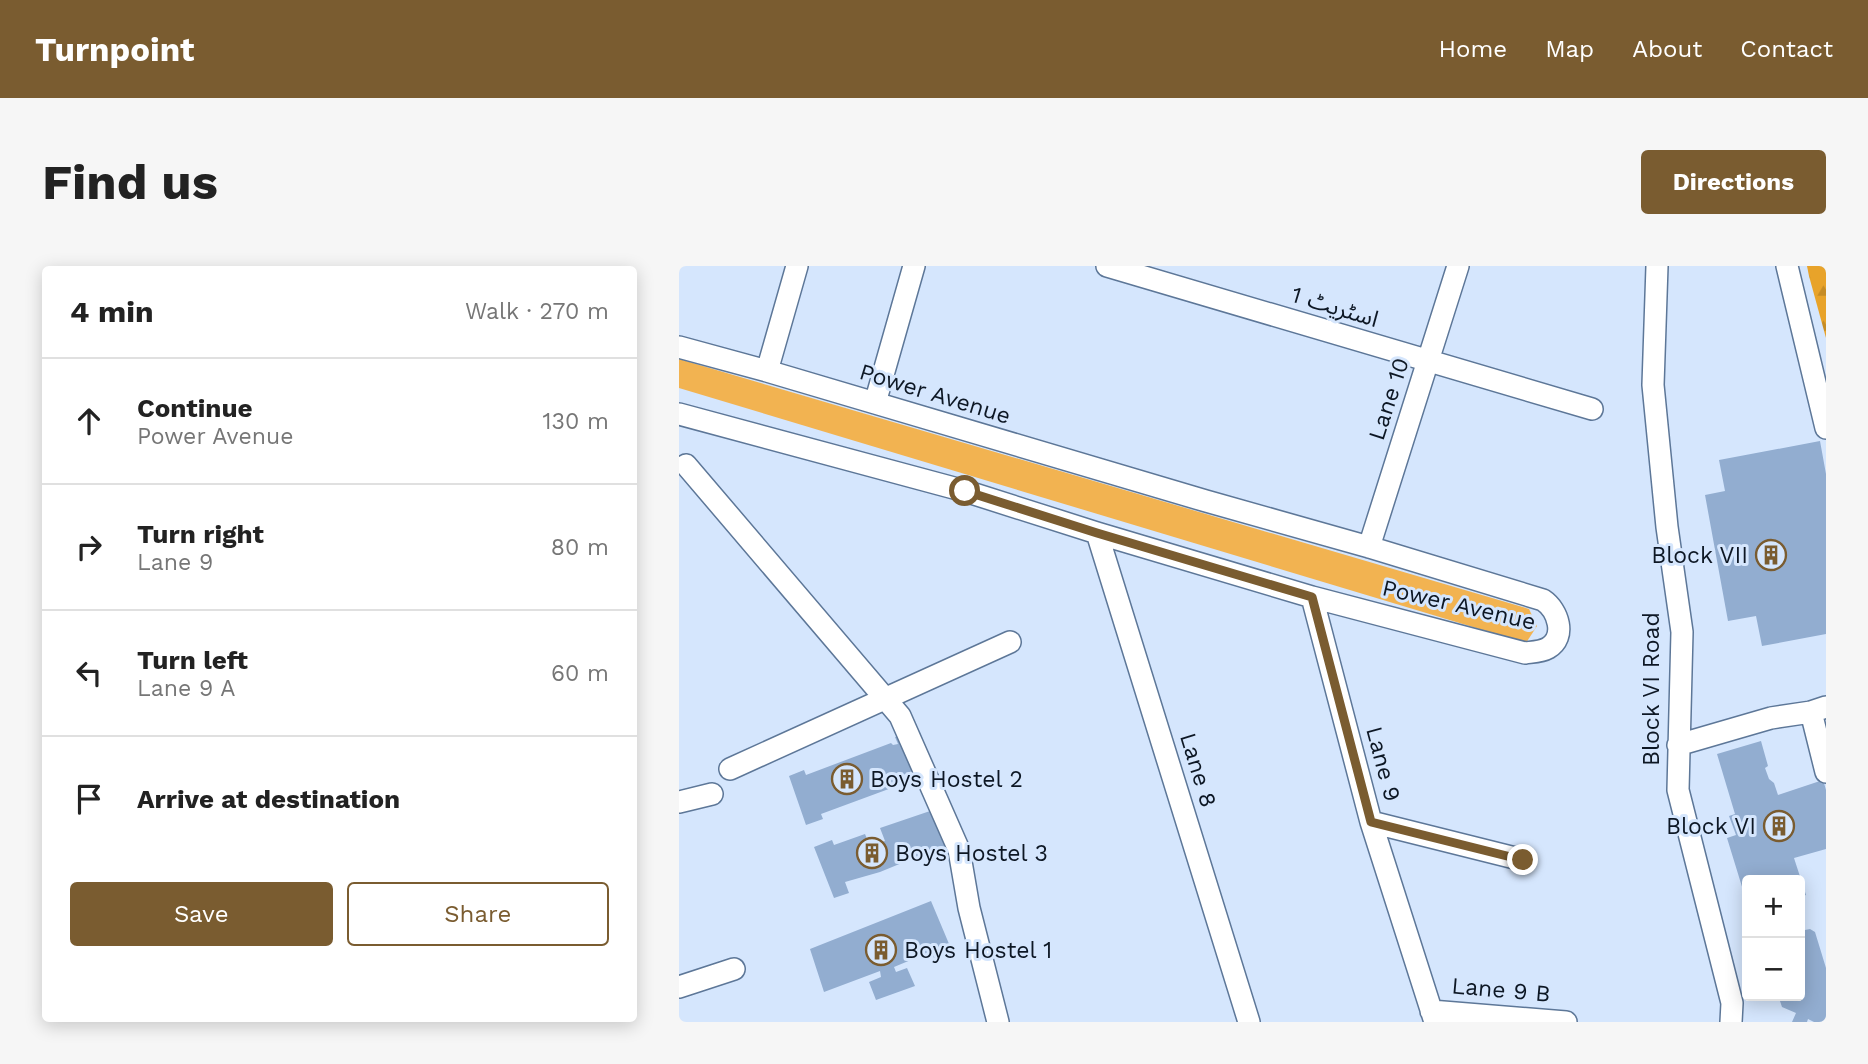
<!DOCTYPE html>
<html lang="en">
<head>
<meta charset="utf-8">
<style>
  :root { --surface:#fff; --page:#f6f6f6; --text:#222; --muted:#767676; --line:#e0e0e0; --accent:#7a5c30 }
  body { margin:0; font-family:"Work Sans","Noto Sans Arabic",sans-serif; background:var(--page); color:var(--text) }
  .controls { position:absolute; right:21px; bottom:21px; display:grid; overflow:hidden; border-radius:7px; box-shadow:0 4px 18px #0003 }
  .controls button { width:63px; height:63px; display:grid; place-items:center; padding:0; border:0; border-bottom:2px solid var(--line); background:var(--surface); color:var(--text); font:35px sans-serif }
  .stop { position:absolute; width:21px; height:21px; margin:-16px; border:5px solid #7a5c30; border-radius:50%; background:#fff }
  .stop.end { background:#7a5c30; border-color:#fff; box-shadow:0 2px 7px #0008 }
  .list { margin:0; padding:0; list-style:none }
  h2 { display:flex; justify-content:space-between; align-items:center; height:91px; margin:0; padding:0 28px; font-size:30px }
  h2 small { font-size:23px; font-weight:400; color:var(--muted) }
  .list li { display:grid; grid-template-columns:46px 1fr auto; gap:21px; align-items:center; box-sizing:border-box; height:126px; padding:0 28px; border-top:2px solid var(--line) }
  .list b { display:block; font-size:26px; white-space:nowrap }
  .list p { margin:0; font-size:23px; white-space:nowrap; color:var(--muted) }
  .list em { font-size:23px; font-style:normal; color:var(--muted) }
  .actions { display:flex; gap:14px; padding:21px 28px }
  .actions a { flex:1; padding:16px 0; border:2px solid var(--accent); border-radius:7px; text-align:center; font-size:24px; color:var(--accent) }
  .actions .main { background:var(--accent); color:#fff }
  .icon { flex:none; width:38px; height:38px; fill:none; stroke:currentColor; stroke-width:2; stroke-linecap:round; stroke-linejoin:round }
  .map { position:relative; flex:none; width:1147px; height:756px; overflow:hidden; border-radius:7px }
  header { display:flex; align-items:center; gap:42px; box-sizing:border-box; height:98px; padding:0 35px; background:var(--accent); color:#fff }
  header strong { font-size:33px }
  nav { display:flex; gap:38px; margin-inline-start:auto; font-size:24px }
  .intro { display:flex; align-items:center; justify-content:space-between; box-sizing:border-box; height:168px; padding:0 42px }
  h1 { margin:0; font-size:49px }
  .button { padding:18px 32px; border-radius:7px; background:var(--accent); color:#fff; font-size:24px; font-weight:700 }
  main { display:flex; gap:42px; padding:0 42px }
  aside { flex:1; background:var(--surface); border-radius:7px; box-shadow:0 4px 18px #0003 }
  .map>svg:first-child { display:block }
  .grass { fill:#f2b351 }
  .forest { fill:url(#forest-firs) }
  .building { fill:#92add0 }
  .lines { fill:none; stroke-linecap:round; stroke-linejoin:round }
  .minor-casing { stroke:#5d7798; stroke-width:24 }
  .minor { stroke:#fff; stroke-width:21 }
  .route { stroke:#7a5c30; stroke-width:9 }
  .labels { text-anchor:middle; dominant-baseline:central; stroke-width:6; stroke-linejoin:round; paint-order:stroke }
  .street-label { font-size:23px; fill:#0d1724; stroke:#d5e6fd }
  .poi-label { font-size:23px; fill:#0d1724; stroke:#d5e6fd; text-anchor:start }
</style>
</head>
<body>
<header>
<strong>Turnpoint</strong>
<nav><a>Home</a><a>Map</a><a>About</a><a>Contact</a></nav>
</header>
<div class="intro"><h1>Find us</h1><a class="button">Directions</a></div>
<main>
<aside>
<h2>4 min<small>Walk · 270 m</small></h2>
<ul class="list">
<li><svg class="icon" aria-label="ahead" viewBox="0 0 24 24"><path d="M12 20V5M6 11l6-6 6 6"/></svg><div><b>Continue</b><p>Power Avenue</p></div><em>130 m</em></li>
<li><svg class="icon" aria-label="right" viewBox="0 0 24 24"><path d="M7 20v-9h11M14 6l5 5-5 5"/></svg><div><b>Turn right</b><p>Lane 9</p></div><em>80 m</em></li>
<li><svg class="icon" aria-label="left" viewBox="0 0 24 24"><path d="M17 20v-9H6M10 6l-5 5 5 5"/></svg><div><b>Turn left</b><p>Lane 9 A</p></div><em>60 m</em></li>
<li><svg class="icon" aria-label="arrive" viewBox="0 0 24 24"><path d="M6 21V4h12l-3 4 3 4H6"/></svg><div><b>Arrive at destination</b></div></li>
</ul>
<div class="actions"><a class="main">Save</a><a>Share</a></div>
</aside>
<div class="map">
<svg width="1147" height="756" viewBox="0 0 1147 756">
  <defs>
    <pattern id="forest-firs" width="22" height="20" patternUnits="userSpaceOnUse" patternTransform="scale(1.75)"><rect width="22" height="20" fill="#e8a32a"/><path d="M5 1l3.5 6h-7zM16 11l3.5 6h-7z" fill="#c68c25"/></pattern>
  </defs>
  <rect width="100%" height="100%" fill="#d5e6fd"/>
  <!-- grass -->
  <path class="grass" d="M 0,93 L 850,343 L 858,360 L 847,377 L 0,122 Z"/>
  <!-- forest -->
  <path class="forest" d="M 1128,0 L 1147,0 L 1147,72 L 1130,10 Z"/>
  <!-- building -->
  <path class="building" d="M 1141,175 L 1147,208 L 1147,368 L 1083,380 L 1077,350 L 1049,355 L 1026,229 L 1046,225 L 1040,194 Z
    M 223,468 L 238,503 L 224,509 L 226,517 L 142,548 L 144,553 L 127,559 L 110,510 L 125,504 L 127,509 L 212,477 L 214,479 L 219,478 L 216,471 Z
    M 1082,475 L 1089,500 L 1086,502 L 1090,513 L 1095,517 L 1099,529 L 1141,515 L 1145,517 L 1147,524 L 1147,583 L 1115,592 L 1127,629 L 1121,631 L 1121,614 L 1068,614 L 1068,637 L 1048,572 L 1057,569 L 1050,550 L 1056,548 L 1038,488 Z
    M 254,544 L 274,583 L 260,589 L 257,583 L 201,606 L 166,616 L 170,627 L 155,632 L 135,581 L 153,574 L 155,579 L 186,568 L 191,580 L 206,575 L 201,562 Z
    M 252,635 L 273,685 L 255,692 L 251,686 L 215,701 L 217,706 L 228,702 L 236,720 L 197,734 L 190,716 L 202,711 L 201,705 L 145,726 L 131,683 Z
    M 1131,663 L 1136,666 L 1147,702 L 1147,756 L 1135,756 L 1129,753 L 1128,756 L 1113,756 L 1117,747 L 1103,741 L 1100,732 L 1101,730 L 1121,730 L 1121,665 Z"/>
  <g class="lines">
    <!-- minor casing -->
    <g class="minor-casing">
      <path id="minor" d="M 428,0 L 913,143
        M 978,0 L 974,119 L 988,261 L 1003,366 L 999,524 L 1053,737 L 1052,756
        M 1108,0 L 1147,162
        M 0,81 L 88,105 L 527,235 L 690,281 L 864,334 C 879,344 888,371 869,382 C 862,386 853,386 846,387 L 633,331 L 418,267 L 286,225 L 0,148
        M 88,105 L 118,0
        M 196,137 L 235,0
        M 7,199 L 221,450 L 280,584 L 290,642 L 319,756
        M 418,267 L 570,756
        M 690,281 L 779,0
        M 633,331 L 692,556 L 756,756
        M 1147,441 L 1132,446 L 1147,506
        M 999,479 L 1092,452 L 1132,446
        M 51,503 L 331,376
        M 0,536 L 33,528
        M 692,556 L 844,594
        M 0,721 L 55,703
        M 752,745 L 887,756"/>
    </g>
    <!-- minor -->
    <use href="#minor" class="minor"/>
  </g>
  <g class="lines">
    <!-- route -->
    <path class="route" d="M 286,225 L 418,267 L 633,331 L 692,556 L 844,594"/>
  </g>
  <!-- icons -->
  <defs>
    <g id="building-ring" transform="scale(1.575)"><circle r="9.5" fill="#d5e6fd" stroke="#7a5c30" stroke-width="1.5"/><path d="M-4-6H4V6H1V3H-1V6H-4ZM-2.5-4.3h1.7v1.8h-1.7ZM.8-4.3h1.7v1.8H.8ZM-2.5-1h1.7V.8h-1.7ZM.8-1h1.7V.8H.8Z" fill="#7a5c30"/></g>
  </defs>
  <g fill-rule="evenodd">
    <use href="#building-ring" x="1092" y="289"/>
    <use href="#building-ring" x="168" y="513"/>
    <use href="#building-ring" x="1100" y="560"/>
    <use href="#building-ring" x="193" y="587"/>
    <use href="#building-ring" x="202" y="684"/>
  </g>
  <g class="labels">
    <!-- street labels -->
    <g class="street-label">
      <text transform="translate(656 41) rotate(17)">اسٹریٹ 1</text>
      <text transform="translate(256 128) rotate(17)">Power Avenue</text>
      <text transform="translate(710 133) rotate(-72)">Lane 10</text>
      <text transform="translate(780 339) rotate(13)">Power Avenue</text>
      <text transform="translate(972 423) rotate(-90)">Block VI Road</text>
      <text transform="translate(704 498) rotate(75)">Lane 9</text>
      <text transform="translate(519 504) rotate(73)">Lane 8</text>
      <text transform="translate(822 724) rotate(5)">Lane 9 B</text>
    </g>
    <!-- poi labels -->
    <g class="poi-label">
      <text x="1069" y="289" text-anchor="end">Block VII</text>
      <text x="191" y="513">Boys Hostel 2</text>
      <text x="1077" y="560" text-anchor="end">Block VI</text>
      <text x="216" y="587">Boys Hostel 3</text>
      <text x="225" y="684">Boys Hostel 1</text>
    </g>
  </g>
</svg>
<div class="controls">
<button>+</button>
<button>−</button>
</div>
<div class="stop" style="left:286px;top:225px"></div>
<div class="stop end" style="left:844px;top:594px"></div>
</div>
</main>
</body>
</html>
